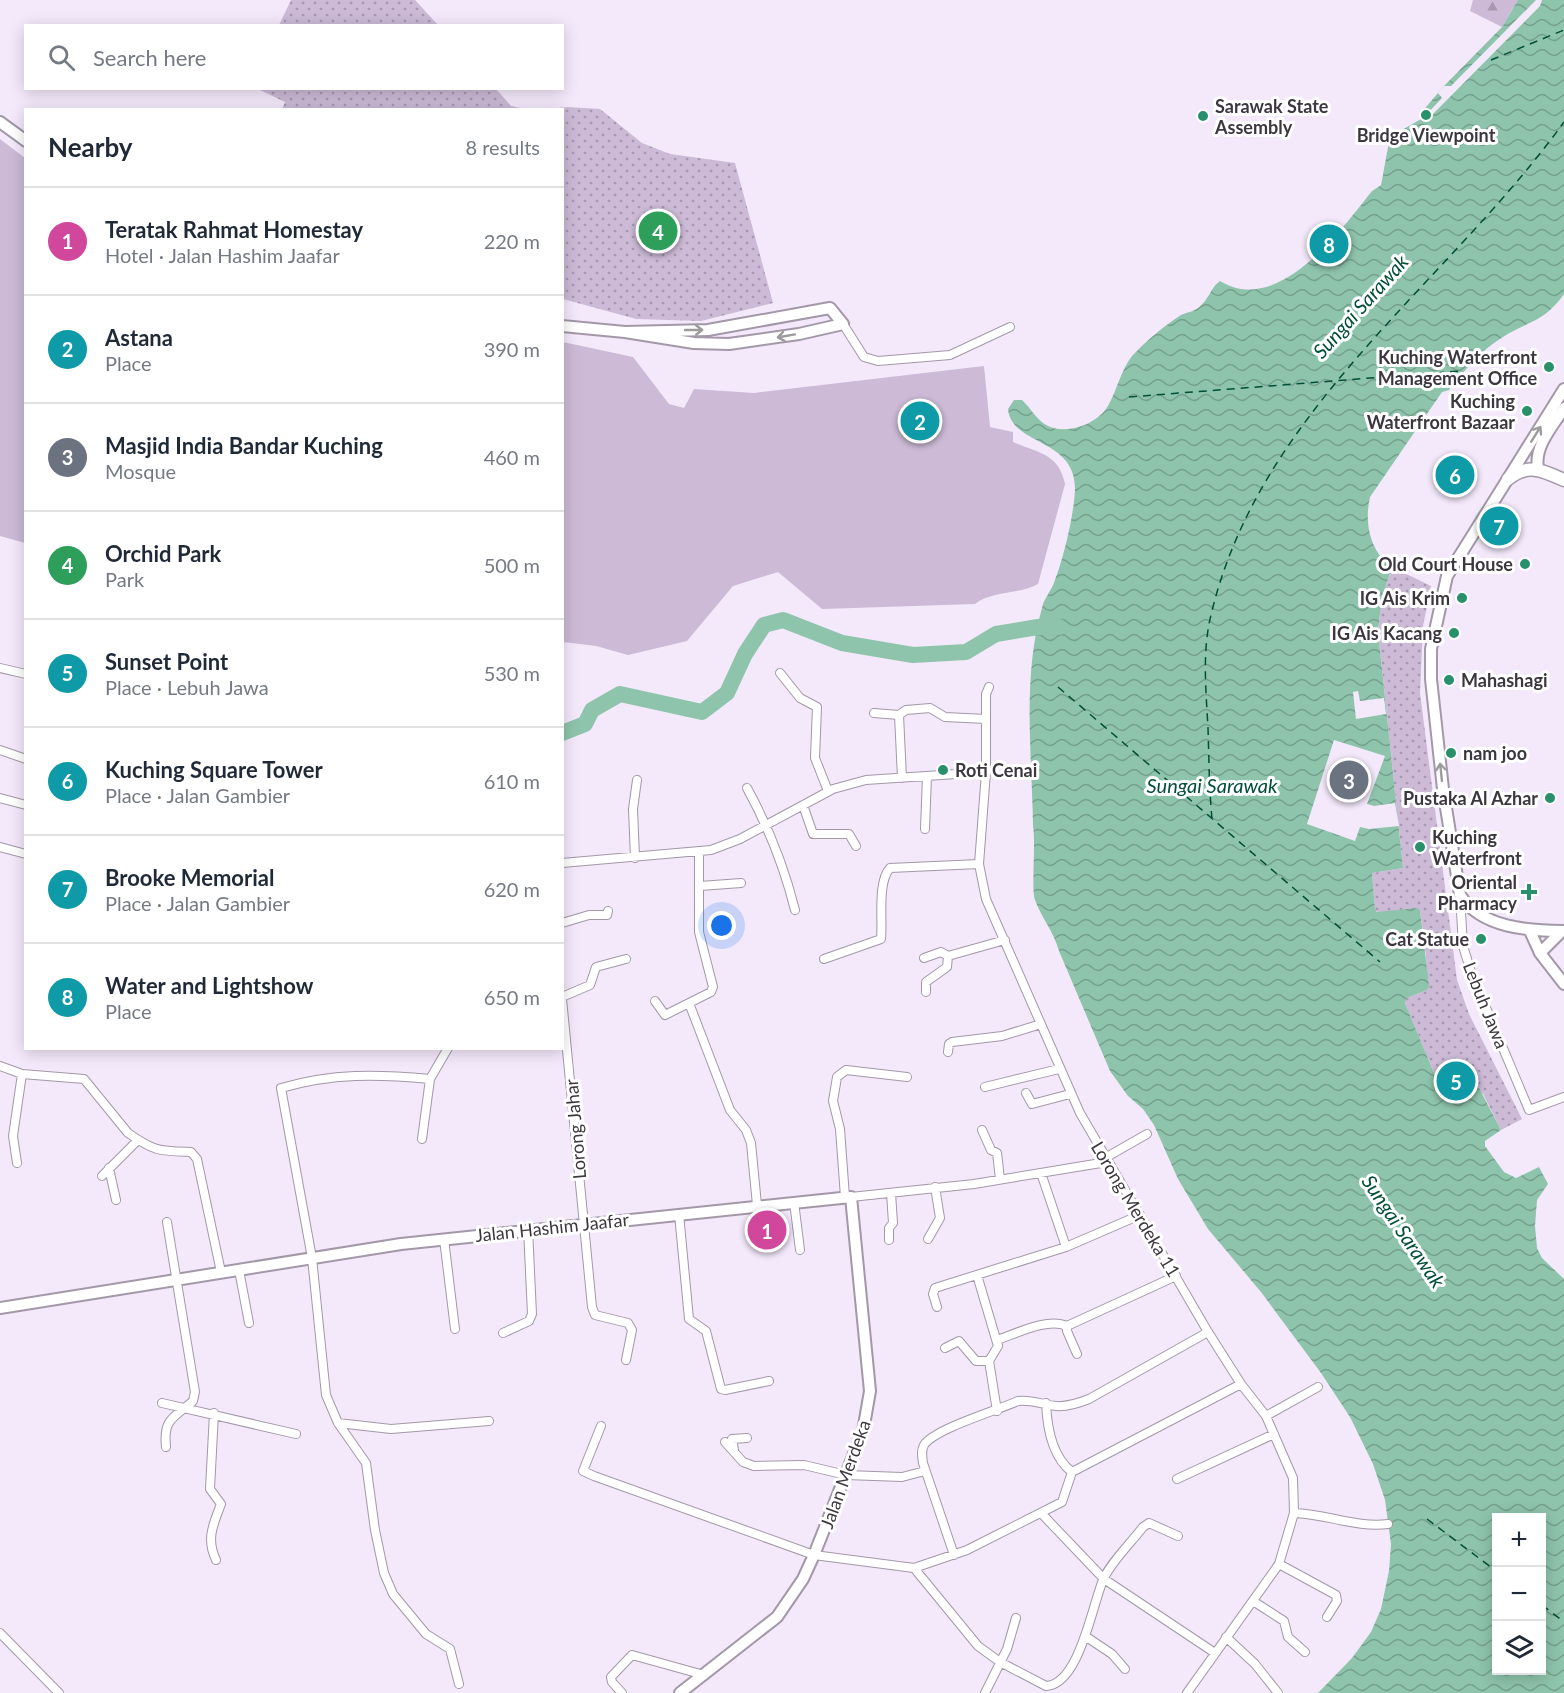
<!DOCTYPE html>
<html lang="en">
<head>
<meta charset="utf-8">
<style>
  :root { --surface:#fff; --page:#f2f2f3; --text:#1f2937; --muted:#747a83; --line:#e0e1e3; --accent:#0b8043 }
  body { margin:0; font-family:Lato,sans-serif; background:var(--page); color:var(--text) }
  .controls { position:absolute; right:18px; bottom:18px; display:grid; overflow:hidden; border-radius:0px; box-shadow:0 3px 15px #0003 }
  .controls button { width:54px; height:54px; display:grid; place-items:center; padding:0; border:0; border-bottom:2px solid var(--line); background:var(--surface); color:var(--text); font:30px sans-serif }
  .you { position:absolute; left:722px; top:926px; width:21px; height:21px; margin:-15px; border:4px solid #fff; border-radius:50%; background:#1a73e8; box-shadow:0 0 0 9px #1a73e833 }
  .badge { display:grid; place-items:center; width:39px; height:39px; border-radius:50%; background:var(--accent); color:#fff; font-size:20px; font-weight:700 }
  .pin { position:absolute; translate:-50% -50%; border:3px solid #fff; box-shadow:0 2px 6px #0006 }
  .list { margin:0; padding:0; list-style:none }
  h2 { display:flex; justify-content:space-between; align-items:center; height:78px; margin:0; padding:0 24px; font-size:26px }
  h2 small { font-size:20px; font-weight:400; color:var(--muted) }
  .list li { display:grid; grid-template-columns:39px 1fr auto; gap:18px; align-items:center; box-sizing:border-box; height:108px; padding:0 24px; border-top:2px solid var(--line) }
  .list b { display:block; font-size:22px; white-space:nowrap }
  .list p { margin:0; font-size:20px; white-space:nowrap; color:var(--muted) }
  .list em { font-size:20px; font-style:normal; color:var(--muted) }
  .icon { flex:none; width:33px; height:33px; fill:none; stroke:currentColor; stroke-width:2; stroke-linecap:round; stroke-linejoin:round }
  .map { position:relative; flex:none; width:1564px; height:1693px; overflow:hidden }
  .search { position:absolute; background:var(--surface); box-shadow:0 3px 15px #0003; left:24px; top:24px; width:540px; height:66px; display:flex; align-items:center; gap:15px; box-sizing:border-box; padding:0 21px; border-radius:0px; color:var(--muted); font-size:22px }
  .panel { position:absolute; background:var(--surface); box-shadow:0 3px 15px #0003; left:24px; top:108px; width:540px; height:942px; border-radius:0px }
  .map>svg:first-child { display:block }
  .grass { fill:#ccbad6 }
  .forest { fill:url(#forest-firs) }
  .park { fill:url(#park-dots) }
  .water { fill:url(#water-waves); fill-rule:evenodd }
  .pier { fill:#f4e9fb }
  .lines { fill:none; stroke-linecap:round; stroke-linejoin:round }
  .river { stroke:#8ec4ac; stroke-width:16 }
  .ferry { stroke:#024e37; stroke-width:1.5; stroke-dasharray:8 6; stroke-linecap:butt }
  .street-casing { stroke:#a298a8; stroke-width:10 }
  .secondary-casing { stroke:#a298a8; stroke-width:14 }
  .primary-casing { stroke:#a298a8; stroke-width:15 }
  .street { stroke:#fff; stroke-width:8 }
  .secondary { stroke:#fff; stroke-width:10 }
  .primary { stroke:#fff; stroke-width:12 }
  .oneway { stroke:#9e9b9e }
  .poi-dot { fill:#29906c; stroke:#fff; stroke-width:2 }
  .labels { text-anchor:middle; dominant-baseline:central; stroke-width:6; stroke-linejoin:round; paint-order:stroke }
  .poi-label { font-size:18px; font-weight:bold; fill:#3c373e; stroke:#fff; text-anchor:end }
  .street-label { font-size:18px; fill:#3c373e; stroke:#fff }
  .water-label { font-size:20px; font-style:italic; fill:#024e37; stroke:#fff }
</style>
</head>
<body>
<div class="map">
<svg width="1564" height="1693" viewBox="0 0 1564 1693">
  <defs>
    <pattern id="forest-firs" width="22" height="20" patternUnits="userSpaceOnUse" patternTransform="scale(1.5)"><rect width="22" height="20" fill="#ccbad6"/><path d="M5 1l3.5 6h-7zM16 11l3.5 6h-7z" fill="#a798af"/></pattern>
    <pattern id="park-dots" width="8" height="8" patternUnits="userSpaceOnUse" patternTransform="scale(1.5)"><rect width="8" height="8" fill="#ccbad6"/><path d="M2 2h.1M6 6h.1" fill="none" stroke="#a798af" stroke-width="1.8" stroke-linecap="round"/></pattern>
    <pattern id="water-waves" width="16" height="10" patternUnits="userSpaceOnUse" patternTransform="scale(1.5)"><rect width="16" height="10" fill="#8ec4ac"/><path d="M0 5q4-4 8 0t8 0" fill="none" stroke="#75a08d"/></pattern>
  </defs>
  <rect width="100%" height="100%" fill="#f4e9fb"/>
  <!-- grass -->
  <path class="grass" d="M 0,139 L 25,158 L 25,543 L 0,536 Z
    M 563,342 L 633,357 L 669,404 L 684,408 L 694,389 L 754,393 L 984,366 L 990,427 L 1013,432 L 1013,442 C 1039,453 1059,454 1065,484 L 1038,584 C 1018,595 993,590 975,604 L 822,609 L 778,572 L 733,586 L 687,641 L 628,655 L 596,646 L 563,642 Z"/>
  <!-- forest -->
  <path class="forest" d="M 1473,0 L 1518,0 L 1502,27 L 1470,11 Z"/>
  <!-- park -->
  <path class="park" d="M 291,0 L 415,0 L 438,25 L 279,25 Z
    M 258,89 L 496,89 L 511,106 L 525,109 L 282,109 L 285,102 Z
    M 568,107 L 600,109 L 642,143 L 670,154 L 735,163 L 773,303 L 701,321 L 636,319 L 563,299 L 562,110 L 548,109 Z
    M 1392,567 L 1431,586 L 1423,626 L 1420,693 L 1457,980 L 1469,1014 L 1522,1119 L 1501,1130 L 1483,1094 L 1474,1088 L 1450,1098 L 1444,1097 L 1405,1003 L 1407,998 L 1427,990 L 1426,956 L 1420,910 L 1380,913 L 1375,910 L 1372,873 L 1403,868 L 1378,631 L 1382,597 Z"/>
  <!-- water -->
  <path class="water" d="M 1518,0 L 1564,0 L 1564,294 C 1543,323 1530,320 1503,337 C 1481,350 1465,370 1449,390 L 1442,392 L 1370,497 C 1364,523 1370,552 1392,567 L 1382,597 L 1378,631 L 1403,868 L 1372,873 L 1375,909 L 1377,912 L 1417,908 L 1420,910 L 1429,986 L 1427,990 L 1407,998 L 1405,1003 L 1444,1097 C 1456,1099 1466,1087 1479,1088 L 1501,1130 L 1485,1141 L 1485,1146 L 1504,1172 L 1516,1178 L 1539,1167 L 1548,1184 L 1537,1200 L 1535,1226 L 1537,1248 L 1542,1258 L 1564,1279 L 1564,1693 L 1318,1693 L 1352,1658 L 1371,1632 L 1381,1609 L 1389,1571 L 1391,1544 L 1385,1500 L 1373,1464 L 1350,1417 L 1321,1373 L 1261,1292 L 1208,1229 L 1178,1179 L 1154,1125 L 1143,1109 L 1128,1096 L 1110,1071 L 1059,951 C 1053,930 1042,919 1035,900 C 1031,890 1036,843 1033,826 C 1032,755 1022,677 1042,608 C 1044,598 1052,590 1055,580 C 1064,557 1075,510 1075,487 C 1074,438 1011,445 1008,409 L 1014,400 L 1022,400 C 1031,408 1036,420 1048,426 C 1068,435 1097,424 1108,406 C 1117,390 1121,370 1132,356 C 1146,341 1164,326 1181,315 C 1187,312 1193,312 1198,308 C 1209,300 1210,288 1220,281 C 1278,317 1341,230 1372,191 L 1381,185 L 1389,142 L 1395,134 L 1421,119 L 1426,107 L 1444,86 L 1502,27 ZM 1496,1518 L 1542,1518 L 1542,1670 L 1496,1670 Z"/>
  <!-- pier -->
  <path class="pier" d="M 1536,0 L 1542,0 L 1540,6 L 1432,115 L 1430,120 L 1426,115 L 1442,98 L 1438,93 L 1444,86 L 1451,86 Z
    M 1358,691 L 1360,701 L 1384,698 L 1386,714 L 1356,719 L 1353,692 Z
    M 1334,740 L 1385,756 L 1367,804 L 1374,806 L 1395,803 L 1399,826 L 1369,829 L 1360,827 L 1355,841 L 1307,824 Z"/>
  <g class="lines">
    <!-- river -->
    <path class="river" d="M 562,733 L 585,724 L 592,710 L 620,694 L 702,712 L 727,693 L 745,654 L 764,625 L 783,620 L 842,643 L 913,655 L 966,652 L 996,634 L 1038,627 L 1059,627"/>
    <!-- ferry -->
    <path class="ferry" d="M 1491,60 L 1564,30
      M 1129,397 L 1460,371
      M 1058,687 L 1380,962
      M 1212,819 C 1209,788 1209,758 1208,728 C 1206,691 1202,651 1211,615 C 1259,410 1446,285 1564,122
      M 1427,1519 L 1496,1571
      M 1542,1605 L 1564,1622"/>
    <!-- street casing -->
    <g class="street-casing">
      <path id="street" d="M 843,324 L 864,357 L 878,361 L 950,355 L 1010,327
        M 0,668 L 26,674
        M 780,673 L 800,698 L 817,707 L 815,758 L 828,791
        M 989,687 L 986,694 L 986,772 L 979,864 L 986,899 L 1080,1113 L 1208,1332 L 1241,1384 L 1266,1416 L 1293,1478 L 1294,1513 L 1279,1564 L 1187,1693
        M 874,713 L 899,715 L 902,778
        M 899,715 L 906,710 L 930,708 L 945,717 L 986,719
        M 0,750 L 26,759
        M 747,788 C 769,828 784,866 795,910
        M 0,798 L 26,805
        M 803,805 L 813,834 L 849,834 L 856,846
        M 925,829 L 927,776
        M 0,847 L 26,854
        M 635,858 L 633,809 L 637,780
        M 562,863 L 711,850 L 740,839 L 833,789 L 866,780 L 986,772
        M 700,886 L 741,883
        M 1460,895 L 1463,946 L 1471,972 L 1529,1110 L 1564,1097
        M 562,923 L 589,915 L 607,915 L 608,911
        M 924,958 L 941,952 L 948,956
        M 824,959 L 881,939 C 883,921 877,882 890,868 L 979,864
        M 926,992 L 926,982 L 947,967 L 948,956 L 1005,940
        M 562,997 L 590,985 L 596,967 L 626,959
        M 562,999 L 592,1307 L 595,1315 L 628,1323 L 632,1330 L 626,1360
        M 655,1001 L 665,1015 L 711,992 L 713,987 L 699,932 L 699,851
        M 689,1003 L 730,1110 L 746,1130 L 751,1143 L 757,1205
        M 948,1052 L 949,1044 L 952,1042 L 1002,1036 L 1041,1024
        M 0,1066 L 22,1074 L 84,1079 L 128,1133 C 155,1152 160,1151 191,1152 L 197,1159 L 221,1272
        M 430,1079 C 376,1074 333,1073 281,1088 L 312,1258 L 326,1395 L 338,1423 L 366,1463 L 375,1530 L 384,1573 L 393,1594 L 426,1634 L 450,1649 L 459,1684
        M 985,1087 L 1059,1069
        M 1026,1093 L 1032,1104 L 1070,1094
        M 982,1130 L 991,1150 L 997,1153 L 1000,1179
        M 422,1139 L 430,1079 L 448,1048
        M 1105,1158 L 1147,1134
        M 17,1163 L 13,1136 L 22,1074
        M 109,1168 L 116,1200
        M 1041,1173 L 1066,1247
        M 102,1176 L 138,1140
        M 845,1197 L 840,1129 L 833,1101 L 837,1077 L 846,1070 L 907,1077
        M 851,1197 L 974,1184 L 1107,1162
        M 794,1202 L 800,1250
        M 679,1214 L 689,1319 L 706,1331 L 721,1389 L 725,1390 L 769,1381
        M 444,1239 L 455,1329
        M 928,1239 L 940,1218 L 935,1187
        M 889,1240 L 889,1228 L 893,1223 L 891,1193
        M 239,1270 L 249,1323
        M 937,1307 L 933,1294 L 935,1288 L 1066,1247 L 1140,1215
        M 503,1333 L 529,1321 L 532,1314 L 528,1229
        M 997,1340 C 1016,1334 1047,1317 1067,1326
        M 945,1348 L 959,1341 L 976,1361 L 989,1361 L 998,1346 L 977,1275
        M 1077,1354 L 1067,1331 L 1067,1326 L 1176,1276
        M 989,1361 L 997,1411
        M 162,1403 L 296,1434
        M 1046,1403 C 1047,1427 1052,1457 1072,1472
        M 214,1413 L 210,1489 L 221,1504 C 213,1525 206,1539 216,1560
        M 1266,1416 L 1318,1387
        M 338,1423 L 391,1429 L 489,1421
        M 601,1426 L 583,1471 L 594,1476 L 814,1555 L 914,1568 L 967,1550 L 1062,1502 L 1072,1472 L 1241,1384
        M 725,1442 L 743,1462 L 754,1466 L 804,1465 L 846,1475 L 902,1477 L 925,1471
        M 166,1447 C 163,1418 174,1418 193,1401 L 195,1392 L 167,1222
        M 734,1450 L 732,1439 L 747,1438
        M 1177,1479 L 1274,1434
        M 1041,1513 L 1104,1579 L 1215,1653
        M 1294,1513 C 1327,1514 1356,1528 1388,1524
        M 954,1555 L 923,1463 C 922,1456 921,1450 924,1445 C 934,1429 998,1410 1018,1401 C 1032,1399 1042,1405 1056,1406 C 1067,1407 1079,1403 1089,1399 L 1208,1332
        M 1279,1564 L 1336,1595 L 1337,1601 L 1327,1617
        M 914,1568 L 978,1646 L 1000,1662 L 1046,1686 C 1079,1685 1092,1606 1103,1580 C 1111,1562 1130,1544 1143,1527 L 1149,1523 L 1178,1536
        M 1253,1601 L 1284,1621 L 1288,1637 L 1305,1652
        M 0,1633 L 59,1693
        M 1085,1636 L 1112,1654 L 1125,1669
        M 1226,1637 L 1255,1664 L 1278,1693
        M 622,1693 L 612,1682 L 611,1677 L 632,1655 L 704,1675
        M 985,1693 L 1007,1649 L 1016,1618"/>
    </g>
    <!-- secondary casing -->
    <g class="secondary-casing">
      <path id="secondary" d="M 0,122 L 26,141
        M 562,326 L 625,332 L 694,343 L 729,344 L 799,334 L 843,324 L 830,308 L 708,330 L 625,332
        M 1564,389 L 1447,576 L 1431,649 L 1431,679 L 1443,789 L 1460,895 C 1481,928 1529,931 1564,931
        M 1538,468 C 1534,446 1553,426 1564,408
        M 1530,931 L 1540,953 L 1564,984
        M 1540,953 L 1562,931
        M 0,1308 L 401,1244 L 851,1197 L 870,1391 L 863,1431 L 814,1555 L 803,1579 L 777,1617 L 680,1693"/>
    </g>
    <!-- primary casing -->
    <g class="primary-casing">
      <path id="primary" d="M 1508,479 C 1528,463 1542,470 1564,480"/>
    </g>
    <!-- street -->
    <use href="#street" class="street"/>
    <!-- secondary -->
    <use href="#secondary" class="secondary"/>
    <!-- primary -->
    <use href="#primary" class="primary"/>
  </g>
  <!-- one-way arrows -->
  <defs><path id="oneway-shaft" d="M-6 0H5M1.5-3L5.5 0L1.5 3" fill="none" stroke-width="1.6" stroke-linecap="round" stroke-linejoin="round" transform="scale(1.5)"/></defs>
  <g class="oneway">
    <use href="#oneway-shaft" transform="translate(694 330)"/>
    <use href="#oneway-shaft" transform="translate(786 336) rotate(170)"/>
    <use href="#oneway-shaft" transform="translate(1536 434) rotate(-58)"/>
    <use href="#oneway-shaft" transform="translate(1441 772) rotate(-96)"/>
  </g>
  <!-- markers -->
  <g class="poi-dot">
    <circle cx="1426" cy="115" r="6"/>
    <circle cx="1203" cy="116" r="6"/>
    <circle cx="1549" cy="367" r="6"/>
    <circle cx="1527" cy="411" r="6"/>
    <circle cx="1525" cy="564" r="6"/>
    <circle cx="1462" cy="598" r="6"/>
    <circle cx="1454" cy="633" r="6"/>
    <circle cx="1449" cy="680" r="6"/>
    <circle cx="1451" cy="753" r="6"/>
    <circle cx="943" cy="770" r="6"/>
    <circle cx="1550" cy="798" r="6"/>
    <circle cx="1420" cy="847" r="6"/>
    <path d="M1526 883h6v6h6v6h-6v6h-6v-6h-6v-6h6z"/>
    <circle cx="1481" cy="939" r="6"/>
  </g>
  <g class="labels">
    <!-- poi labels -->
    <g class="poi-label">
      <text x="1215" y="106" text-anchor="start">Sarawak State<tspan x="1215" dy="21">Assembly</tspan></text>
      <text x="1426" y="135" text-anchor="middle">Bridge Viewpoint</text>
      <text x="1537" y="357">Kuching Waterfront<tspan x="1537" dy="21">Management Office</tspan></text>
      <text x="1515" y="401">Kuching<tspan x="1515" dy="21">Waterfront Bazaar</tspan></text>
      <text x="1513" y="564">Old Court House</text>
      <text x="1450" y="598">IG Ais Krim</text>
      <text x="1442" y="633">IG Ais Kacang</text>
      <text x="1461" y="680" text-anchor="start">Mahashagi</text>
      <text x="1463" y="753" text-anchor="start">nam joo</text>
      <text x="955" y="770" text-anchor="start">Roti Cenai</text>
      <text x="1538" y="798">Pustaka Al Azhar</text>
      <text x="1432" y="837" text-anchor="start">Kuching<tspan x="1432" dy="21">Waterfront</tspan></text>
      <text x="1517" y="882">Oriental<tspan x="1517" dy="21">Pharmacy</tspan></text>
      <text x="1469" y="939">Cat Statue</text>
    </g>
    <!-- street labels -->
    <g class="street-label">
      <text transform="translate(1486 1005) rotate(68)">Lebuh Jawa</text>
      <text transform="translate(575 1129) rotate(-95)">Lorong Jahar</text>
      <text transform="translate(1136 1209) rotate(59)">Lorong Merdeka 11</text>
      <text transform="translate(552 1227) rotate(-6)">Jalan Hashim Jaafar</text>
      <text transform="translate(845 1474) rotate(-70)">Jalan Merdeka</text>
    </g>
    <!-- water labels -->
    <g class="water-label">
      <text transform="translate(1360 306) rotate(-48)">Sungai Sarawak</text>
      <text x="1212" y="785">Sungai Sarawak</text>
      <text transform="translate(1404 1231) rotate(56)">Sungai Sarawak</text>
    </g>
  </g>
</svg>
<div class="controls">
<button>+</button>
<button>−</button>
<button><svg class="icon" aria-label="layers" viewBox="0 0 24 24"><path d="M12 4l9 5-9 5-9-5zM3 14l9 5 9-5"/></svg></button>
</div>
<div class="you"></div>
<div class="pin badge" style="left:767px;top:1230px;background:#d1479c">1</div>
<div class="pin badge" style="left:920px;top:421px;background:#0f9aa8">2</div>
<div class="pin badge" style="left:1349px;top:780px;background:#6b7280">3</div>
<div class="pin badge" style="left:658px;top:231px;background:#2e9e5b">4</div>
<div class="pin badge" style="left:1456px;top:1081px;background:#0f9aa8">5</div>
<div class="pin badge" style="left:1455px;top:475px;background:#0f9aa8">6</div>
<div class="pin badge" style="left:1499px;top:526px;background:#0f9aa8">7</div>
<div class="pin badge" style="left:1329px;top:244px;background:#0f9aa8">8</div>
<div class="search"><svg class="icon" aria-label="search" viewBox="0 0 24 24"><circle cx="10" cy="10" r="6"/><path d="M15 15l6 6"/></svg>Search here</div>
<section class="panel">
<h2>Nearby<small>8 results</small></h2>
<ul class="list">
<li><span class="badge" style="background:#d1479c">1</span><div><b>Teratak Rahmat Homestay</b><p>Hotel · Jalan Hashim Jaafar</p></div><em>220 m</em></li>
<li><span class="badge" style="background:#0f9aa8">2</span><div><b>Astana</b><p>Place</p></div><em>390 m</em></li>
<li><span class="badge" style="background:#6b7280">3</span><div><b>Masjid India Bandar Kuching</b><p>Mosque</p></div><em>460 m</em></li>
<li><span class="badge" style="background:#2e9e5b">4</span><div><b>Orchid Park</b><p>Park</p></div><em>500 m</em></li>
<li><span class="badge" style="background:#0f9aa8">5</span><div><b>Sunset Point</b><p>Place · Lebuh Jawa</p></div><em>530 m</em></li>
<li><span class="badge" style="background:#0f9aa8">6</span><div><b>Kuching Square Tower</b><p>Place · Jalan Gambier</p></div><em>610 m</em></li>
<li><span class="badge" style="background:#0f9aa8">7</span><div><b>Brooke Memorial</b><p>Place · Jalan Gambier</p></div><em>620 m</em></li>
<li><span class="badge" style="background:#0f9aa8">8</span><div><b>Water and Lightshow</b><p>Place</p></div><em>650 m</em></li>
</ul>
</section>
</div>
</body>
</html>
